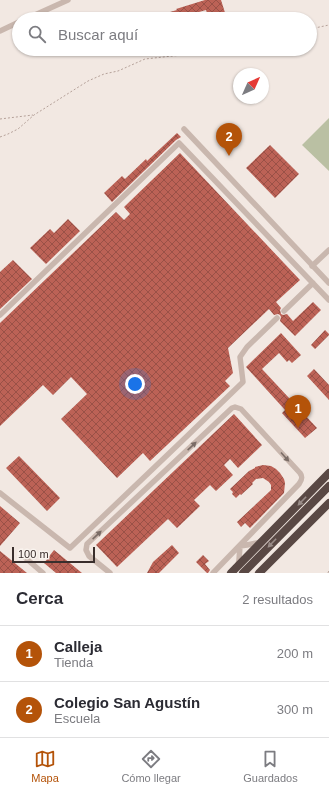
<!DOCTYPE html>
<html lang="es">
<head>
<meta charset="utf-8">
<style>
  :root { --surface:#fff; --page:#f2f2f3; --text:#2b2b33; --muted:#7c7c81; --line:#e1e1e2; --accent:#b45309 }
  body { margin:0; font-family:Helvetica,sans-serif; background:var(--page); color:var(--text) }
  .compass { position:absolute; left:233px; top:68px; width:36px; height:36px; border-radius:50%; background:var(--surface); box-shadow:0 1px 3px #0004; rotate:45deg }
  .scale { position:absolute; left:12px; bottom:10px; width:83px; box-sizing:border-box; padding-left:4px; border:2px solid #392e2c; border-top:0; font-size:11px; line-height:14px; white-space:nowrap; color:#392e2c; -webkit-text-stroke:3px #f9f3ee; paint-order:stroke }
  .you { position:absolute; left:135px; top:384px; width:14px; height:14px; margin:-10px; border:3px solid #fff; border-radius:50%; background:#1a73e8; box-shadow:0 0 0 6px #1a73e833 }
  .badge { display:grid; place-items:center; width:26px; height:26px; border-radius:50%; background:var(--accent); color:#fff; font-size:13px; font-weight:700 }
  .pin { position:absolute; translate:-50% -33px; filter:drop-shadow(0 1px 2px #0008) }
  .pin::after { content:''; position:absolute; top:21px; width:14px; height:12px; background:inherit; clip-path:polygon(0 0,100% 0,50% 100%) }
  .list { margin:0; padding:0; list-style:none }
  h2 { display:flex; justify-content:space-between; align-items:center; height:52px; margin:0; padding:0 16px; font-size:17px }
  h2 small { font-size:13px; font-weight:400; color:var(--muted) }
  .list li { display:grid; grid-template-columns:26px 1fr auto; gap:12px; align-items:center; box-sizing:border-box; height:56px; padding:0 16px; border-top:1px solid var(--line) }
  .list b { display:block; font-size:15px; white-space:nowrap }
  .list p { margin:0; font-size:13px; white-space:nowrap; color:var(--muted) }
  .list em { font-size:13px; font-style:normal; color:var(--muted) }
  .icon { flex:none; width:22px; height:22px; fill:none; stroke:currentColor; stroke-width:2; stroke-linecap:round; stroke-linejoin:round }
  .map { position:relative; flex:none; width:329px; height:573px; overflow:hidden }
  .search { position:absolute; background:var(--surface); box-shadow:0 1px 3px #0004; left:12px; right:12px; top:12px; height:44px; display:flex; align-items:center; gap:10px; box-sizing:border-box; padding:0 14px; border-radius:22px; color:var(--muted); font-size:15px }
  .sheet { height:164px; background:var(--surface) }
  nav { display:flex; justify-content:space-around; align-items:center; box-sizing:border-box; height:56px; border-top:1px solid var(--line); background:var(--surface); font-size:11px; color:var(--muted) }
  nav a { display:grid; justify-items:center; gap:2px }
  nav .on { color:var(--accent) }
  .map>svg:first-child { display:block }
  .pitch { fill:#bac0a3 }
  .building { fill:url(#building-cross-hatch) }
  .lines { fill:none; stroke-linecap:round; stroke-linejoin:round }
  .path { stroke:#b5a199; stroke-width:1; stroke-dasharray:2 2; stroke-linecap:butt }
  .minor { stroke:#c9b7ae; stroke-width:5.5 }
  .highway { stroke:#594844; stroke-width:8 }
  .oneway { fill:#7a6c66 }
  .oneway2 { fill:#998c88 }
</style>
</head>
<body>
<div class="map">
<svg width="329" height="573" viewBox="0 0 329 573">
  <defs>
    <pattern id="building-cross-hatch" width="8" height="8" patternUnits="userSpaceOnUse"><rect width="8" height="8" fill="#bc6256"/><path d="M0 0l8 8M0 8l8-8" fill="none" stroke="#9a5147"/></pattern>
  </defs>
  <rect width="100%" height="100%" fill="#f2e8e2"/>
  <!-- pitch -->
  <path class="pitch" d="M 329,118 L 329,171 L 302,145 Z"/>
  <!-- building -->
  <path class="building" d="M 205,0 L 221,0 L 227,19 L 209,19 L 206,10 L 178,18 L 178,17 L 172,18 L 170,12 L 177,10 L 176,9 Z
    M 177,133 L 181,137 L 176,140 L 112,202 L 104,193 L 122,176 L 125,179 L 146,159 L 147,161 Z
    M 270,145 L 299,174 L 275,198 L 246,168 Z
    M 180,153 L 300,280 L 276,302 L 281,308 L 280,310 L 281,314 L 283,315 L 287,314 L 293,321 L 313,302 L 321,310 L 295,336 L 280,321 L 281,317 L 280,315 L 278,314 L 274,315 L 269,309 L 228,348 L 233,373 L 225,381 L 230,386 L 150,461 L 143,453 L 117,478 L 61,419 L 87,394 L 71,377 L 53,395 L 43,385 L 0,426 L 0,323 L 116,212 L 124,220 L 130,214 L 124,207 Z
    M 68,219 L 80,231 L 46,264 L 30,248 L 50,229 L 54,233 Z
    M 13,260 L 32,279 L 0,309 L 0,272 Z
    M 325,330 L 329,334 L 329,335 L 315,349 L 311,345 Z
    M 281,333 L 301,355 L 292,363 L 289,360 L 287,362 L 279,353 L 262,369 L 317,428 L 305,438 L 282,413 L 285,410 L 246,367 Z
    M 314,369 L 329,385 L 329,400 L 307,376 Z
    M 234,414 L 262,445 L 238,468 L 230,459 L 224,465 L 233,475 L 216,491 L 210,485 L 194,500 L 200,506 L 177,528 L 168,519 L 117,567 L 96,545 Z
    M 19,456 L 60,498 L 47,511 L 6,468 Z
    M 263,465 L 271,466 L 276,469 L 280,473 L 284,479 L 285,483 L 284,493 L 250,528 L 245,523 L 241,527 L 237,522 L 269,492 L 271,490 L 271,485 L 269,482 L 263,478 L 256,479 L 252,483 L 253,484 L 241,495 L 240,494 L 236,498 L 232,494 L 233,492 L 230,489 L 249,471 L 255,468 L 255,467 Z
    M 0,506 L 20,523 L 0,546 Z
    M 172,545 L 179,553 L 159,573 L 147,573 L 153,562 Z
    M 54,550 L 82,573 L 56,573 L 44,563 Z
    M 0,551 L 27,573 L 0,573 Z
    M 203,555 L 209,561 L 205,564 L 210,570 L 208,573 L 207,573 L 196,562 Z"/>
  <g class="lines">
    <!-- path -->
    <path class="path" d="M 310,29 L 329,25
      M 0,119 L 33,115
      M 0,137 L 8,134 L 18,129 L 34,115 L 88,81 L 104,74 L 118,71 L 145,59 L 191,54 L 209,49
      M 328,573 L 329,570"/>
    <!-- minor -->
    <path class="minor" d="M 26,19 L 68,0
      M 0,31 L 19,22
      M 184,129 L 329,283
      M 312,266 L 329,250
      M 284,311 L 313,283
      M 0,315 L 179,143 L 329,300
      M 0,493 L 70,548 L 182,441 L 243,382 L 240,357 L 247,347 L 277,318
      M 22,555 L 43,573
      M 238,565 L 239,560 L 240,546 L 247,545 L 261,542
      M 110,573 L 89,556 L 86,550 L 87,544 L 232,408 L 235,407 L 241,409 L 300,473 C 303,477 302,480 299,484 L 213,573"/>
    <!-- highway -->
    <path class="highway" d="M 231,573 L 329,473
      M 243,573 L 329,486
      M 259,573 L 329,503"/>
  </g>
  <!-- one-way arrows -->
  <defs><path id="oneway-solid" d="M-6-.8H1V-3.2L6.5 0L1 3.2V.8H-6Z"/></defs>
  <g class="oneway">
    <use href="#oneway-solid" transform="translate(192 446) rotate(-43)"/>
    <use href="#oneway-solid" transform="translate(285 457) rotate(48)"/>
    <use href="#oneway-solid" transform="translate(97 535) rotate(-43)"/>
  </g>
  <g class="oneway2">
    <use href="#oneway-solid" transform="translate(302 501) rotate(134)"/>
    <use href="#oneway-solid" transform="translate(272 543) rotate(134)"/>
  </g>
</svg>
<svg class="compass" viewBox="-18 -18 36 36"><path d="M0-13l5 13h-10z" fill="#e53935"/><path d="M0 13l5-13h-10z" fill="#7c7c81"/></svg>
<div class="scale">100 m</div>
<div class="you"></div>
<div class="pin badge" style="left:298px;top:428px">1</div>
<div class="pin badge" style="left:229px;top:156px">2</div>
<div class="search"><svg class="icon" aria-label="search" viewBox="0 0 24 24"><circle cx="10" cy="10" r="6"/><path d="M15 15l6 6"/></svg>Buscar aquí</div>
</div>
<section class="sheet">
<h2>Cerca<small>2 resultados</small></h2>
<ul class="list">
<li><span class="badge">1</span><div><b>Calleja</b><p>Tienda</p></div><em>200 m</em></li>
<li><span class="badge">2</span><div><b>Colegio San Agustín</b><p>Escuela</p></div><em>300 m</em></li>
</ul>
</section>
<nav>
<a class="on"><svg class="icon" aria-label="map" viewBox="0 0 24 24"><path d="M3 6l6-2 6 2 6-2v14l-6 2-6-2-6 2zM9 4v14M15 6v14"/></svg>Mapa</a>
<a><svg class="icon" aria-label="directions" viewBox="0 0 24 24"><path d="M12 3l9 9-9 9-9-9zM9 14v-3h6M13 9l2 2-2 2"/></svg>Cómo llegar</a>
<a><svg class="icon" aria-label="saved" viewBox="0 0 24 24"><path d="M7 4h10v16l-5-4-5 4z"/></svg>Guardados</a>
</nav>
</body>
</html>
